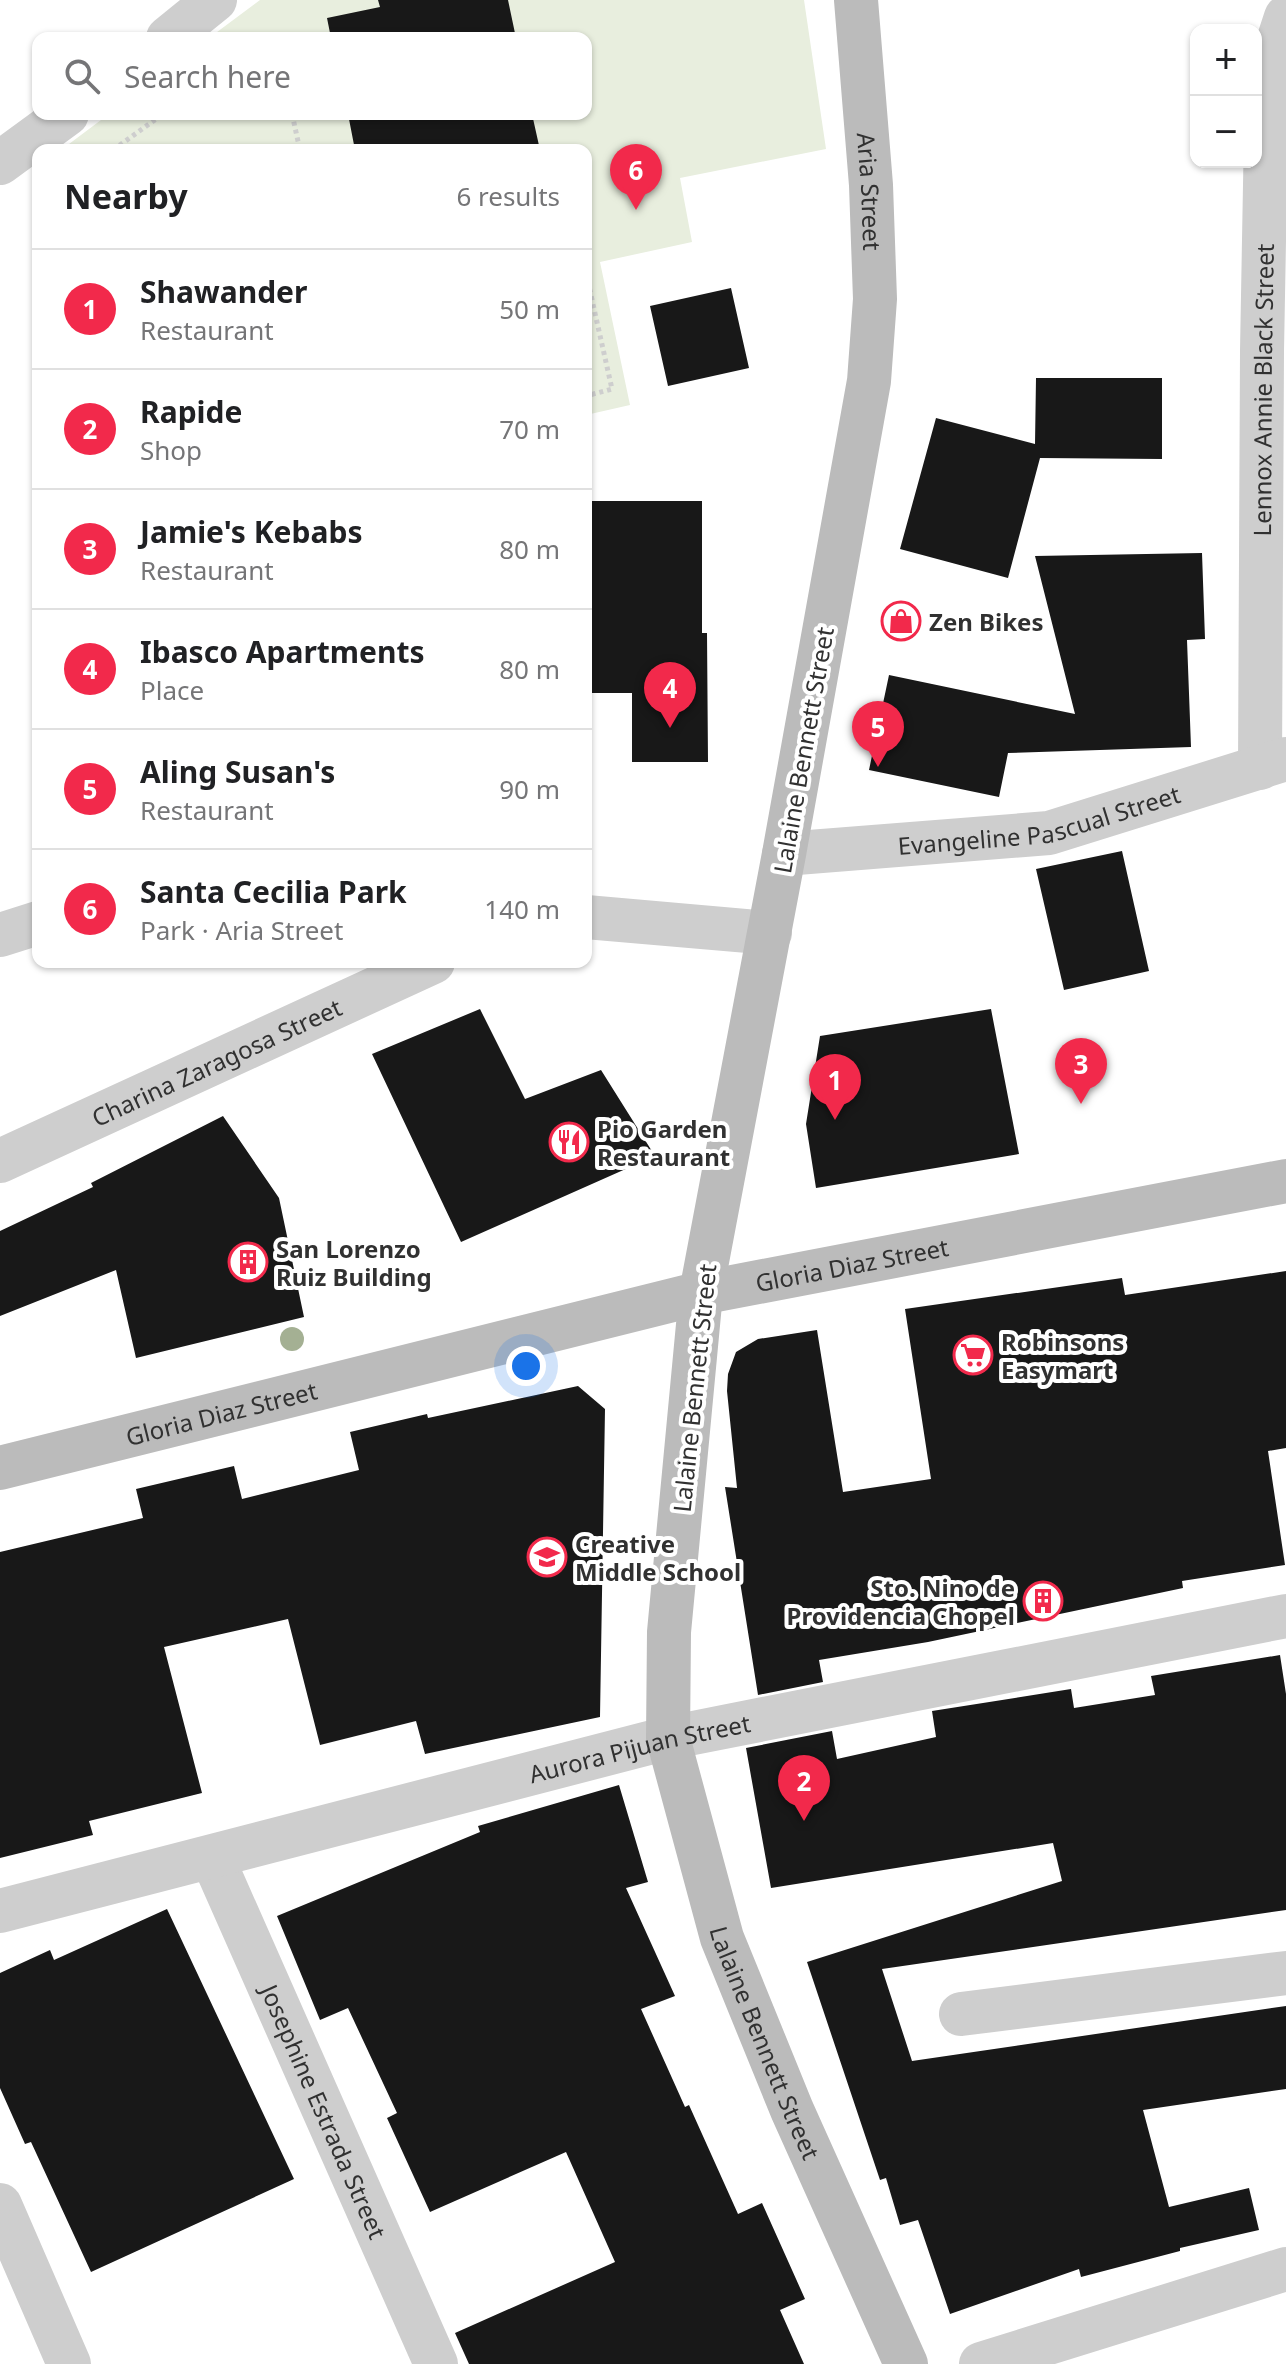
<!DOCTYPE html>
<html lang="en">
<head>
<meta charset="utf-8">
<style>
  :root { --surface:#fff; --page:#f2f2f2; --text:#202124; --muted:#757577; --line:#e0e0e0; --accent:#f2294b }
  body { margin:0; font-family:"Noto Sans",sans-serif; background:var(--page); color:var(--text) }
  .controls { position:absolute; right:24px; top:24px; display:grid; overflow:hidden; border-radius:16px; box-shadow:0 2px 6px #0004 }
  .controls button { width:72px; height:72px; display:grid; place-items:center; padding:0; border:0; border-bottom:2px solid var(--line); background:var(--surface); color:var(--text); font:40px sans-serif }
  .you { position:absolute; left:526px; top:1366px; width:28px; height:28px; margin:-20px; border:6px solid #fff; border-radius:50%; background:#1a73e8; box-shadow:0 0 0 12px #1a73e833 }
  .badge { display:grid; place-items:center; width:52px; height:52px; border-radius:50%; background:var(--accent); color:#fff; font-size:26px; font-weight:700 }
  .pin { position:absolute; translate:-50% -66px; filter:drop-shadow(0 2px 4px #0008) }
  .pin::after { content:''; position:absolute; top:42px; width:28px; height:24px; background:inherit; clip-path:polygon(0 0,100% 0,50% 100%) }
  .list { margin:0; padding:0; list-style:none }
  h2 { display:flex; justify-content:space-between; align-items:center; height:104px; margin:0; padding:0 32px; font-size:34px }
  h2 small { font-size:26px; font-weight:400; color:var(--muted) }
  .list li { display:grid; grid-template-columns:52px 1fr auto; gap:24px; align-items:center; box-sizing:border-box; height:120px; padding:0 32px; border-top:2px solid var(--line) }
  .list b { display:block; font-size:30px; white-space:nowrap }
  .list p { margin:0; font-size:26px; white-space:nowrap; color:var(--muted) }
  .list em { font-size:26px; font-style:normal; color:var(--muted) }
  .icon { flex:none; width:44px; height:44px; fill:none; stroke:currentColor; stroke-width:2; stroke-linecap:round; stroke-linejoin:round }
  .map { position:relative; flex:none; width:1286px; height:2364px; overflow:hidden }
  .search { position:absolute; background:var(--surface); box-shadow:0 2px 6px #0004; left:32px; top:32px; width:560px; height:88px; display:flex; align-items:center; gap:20px; box-sizing:border-box; padding:0 28px; border-radius:16px; color:var(--muted); font-size:30px }
  .panel { position:absolute; background:var(--surface); box-shadow:0 2px 6px #0004; left:32px; top:144px; width:560px; height:824px; border-radius:16px }
  .map>svg:first-child { display:block }
  .green { fill:#e8eede }
  .building { fill:#181818 }
  .lines { fill:none; stroke-linecap:round; stroke-linejoin:round }
  .path { stroke:#cecece; stroke-width:5; stroke-dasharray:4 4; stroke-linecap:butt }
  .street { stroke:#cecece; stroke-width:44 }
  .secondary { stroke:#bbb; stroke-width:44 }
  .tree { fill:#a4b093 }
  .labels { text-anchor:middle; dominant-baseline:central; stroke-width:8; stroke-linejoin:round; paint-order:stroke }
  .street-label { font-size:24px; fill:#313131; stroke:#fff }
  .poi-label { font-size:24px; font-weight:bold; fill:#313131; stroke:#fff; text-anchor:start }
</style>
</head>
<body>
<div class="map">
<svg width="1286" height="2364" viewBox="0 0 1286 2364">
  <rect width="100%" height="100%" fill="#fff"/>
  <!-- green -->
  <path class="green" d="M 260,0 L 804,0 L 826,149 L 680,178 L 692,242 L 600,262 L 630,405 L 586,415 L 586,150 L 61,150 L 109,114 L 586,114 L 586,38 L 209,38 Z"/>
  <!-- building -->
  <path class="building" d="M 378,0 L 508,0 L 516,38 L 331,38 L 327,18 L 380,7 Z
    M 348,114 L 532,114 L 540,150 L 355,150 Z
    M 731,288 L 749,368 L 668,386 L 650,306 Z
    M 1036,378 L 1162,378 L 1162,459 L 1040,458 L 1008,578 L 900,549 L 936,418 L 1035,444 Z
    M 586,501 L 702,501 L 702,633 L 707,633 L 708,762 L 632,762 L 632,693 L 586,693 Z
    M 1202,553 L 1205,639 L 1187,640 L 1191,747 L 1008,753 L 999,797 L 869,770 L 889,675 L 1075,714 L 1035,556 Z
    M 1122,851 L 1149,971 L 1064,990 L 1036,869 Z
    M 480,1009 L 525,1099 L 601,1070 L 655,1156 L 461,1242 L 372,1054 Z
    M 991,1009 L 1019,1154 L 816,1188 L 806,1124 L 820,1036 Z
    M 223,1116 L 279,1198 L 304,1317 L 136,1358 L 116,1270 L 0,1316 L 0,1231 L 93,1187 L 91,1183 Z
    M 1286,1271 L 1286,1448 L 1268,1451 L 1285,1565 L 1182,1581 L 1183,1588 L 928,1642 L 819,1660 L 823,1682 L 758,1695 L 725,1487 L 737,1488 L 727,1391 L 728,1374 L 736,1352 L 758,1339 L 817,1330 L 843,1492 L 931,1479 L 905,1309 L 1122,1278 L 1125,1295 Z
    M 578,1386 L 605,1409 L 600,1717 L 425,1754 L 416,1721 L 320,1745 L 288,1619 L 164,1647 L 202,1793 L 89,1821 L 93,1835 L 0,1858 L 0,1552 L 143,1518 L 136,1489 L 234,1466 L 242,1499 L 359,1470 L 350,1432 L 427,1414 L 428,1418 Z
    M 1280,1655 L 1286,1694 L 1286,1910 L 882,1969 L 912,2061 L 1286,2006 L 1286,2089 L 1143,2110 L 1169,2207 L 1249,2188 L 1259,2230 L 1180,2248 L 1180,2251 L 1081,2277 L 1079,2269 L 950,2314 L 918,2220 L 900,2225 L 886,2178 L 880,2180 L 807,1962 L 1062,1881 L 1053,1843 L 771,1888 L 746,1748 L 832,1731 L 837,1759 L 936,1737 L 932,1711 L 1071,1689 L 1074,1708 L 1155,1695 L 1151,1676 Z
    M 619,1785 L 648,1882 L 626,1888 L 675,1996 L 641,2009 L 685,2107 L 689,2105 L 738,2214 L 762,2203 L 805,2299 L 780,2310 L 804,2364 L 469,2364 L 455,2333 L 615,2262 L 566,2152 L 430,2212 L 387,2118 L 397,2113 L 348,2008 L 320,2020 L 277,1916 L 480,1832 L 478,1826 Z
    M 167,1909 L 294,2179 L 91,2272 L 31,2142 L 25,2144 L 0,2088 L 0,1973 L 50,1950 L 54,1960 Z"/>
  <g class="lines">
    <!-- path -->
    <path class="path" d="M 271,38 L 274,35 L 275,38
      M 292,114 L 300,150
      M 113,150 L 163,114
      M 586,273 L 612,389 L 586,396"/>
    <!-- street -->
    <g class="street">
      <path d="M 168,38 L 215,0"/>
      <path d="M 0,163 L 67,114"/>
      <path id="s1" d="M 1260,768 L 1262,351 L 1267,75 L 1286,17"/>
      <path id="s2" d="M 784,854 L 1049,833 L 1286,759"/>
      <path d="M 586,917 L 770,933"/>
      <path d="M 0,935 L 38,923"/>
      <path id="s3" d="M 0,1161 L 433,962"/>
      <path id="s4" d="M 212,1857 L 436,2364"/>
      <path id="s5" d="M 0,1911 L 668,1738 L 1286,1616"/>
      <path d="M 961,2014 L 1286,1973"/>
      <path d="M 0,2205 L 69,2364"/>
      <path d="M 981,2364 L 1286,2269"/>
    </g>
    <!-- secondary -->
    <g class="secondary">
      <path id="s6" d="M 856,0 L 871,185 L 875,299 L 869,381 L 784,854 L 701,1293 L 669,1632 L 668,1738 L 722,1938 L 792,2110 L 906,2364"/>
      <path id="s7" d="M 0,1468 L 701,1293 L 1286,1181"/>
    </g>
  </g>
  <!-- trees -->
  <circle class="tree" cx="292" cy="1339" r="12"/>
  <!-- icons -->
  <defs>
    <g id="shop-ring" transform="scale(2)"><circle r="9.5" fill="#fff" stroke="#f2294b" stroke-width="1.5"/><path d="M-5-2.5h2.3a2.7 3.5 0 0 1 5.4 0H5L5.5 6h-11ZM-1.5-2.5h3a1.5 2.3 0 0 0-3 0Z" fill="#f2294b"/></g>
    <g id="restaurant-ring" transform="scale(2)"><circle r="9.5" fill="#fff" stroke="#f2294b" stroke-width="1.5"/><path d="M-5-6h1v4h1v-4h1v4h1v-4h1v5L-1.5 .5V6h-2V.5L-5-1ZM5-6V6H3V1.5H1.5Q1.5-4 5-6Z" fill="#f2294b"/></g>
    <g id="building-ring" transform="scale(2)"><circle r="9.5" fill="#fff" stroke="#f2294b" stroke-width="1.5"/><path d="M-4-6H4V6H1V3H-1V6H-4ZM-2.5-4.3h1.7v1.8h-1.7ZM.8-4.3h1.7v1.8H.8ZM-2.5-1h1.7V.8h-1.7ZM.8-1h1.7V.8H.8Z" fill="#f2294b"/></g>
    <g id="supermarket-ring" transform="scale(2)"><circle r="9.5" fill="#fff" stroke="#f2294b" stroke-width="1.5"/><path d="M-6-5.5h2.5l.6 2H6L4.5 2H-2.5L-4.4-4H-6ZM-1.5 3.2a1.3 1.3 0 1 0 .1 0ZM3 3.2a1.3 1.3 0 1 0 .1 0Z" fill="#f2294b"/></g>
    <g id="school-ring" transform="scale(2)"><circle r="9.5" fill="#fff" stroke="#f2294b" stroke-width="1.5"/><path d="M0-5L7-2L0 1L-7-2ZM-4 1L0 2.5L4 1V4Q0 6-4 4Z" fill="#f2294b"/></g>
  </defs>
  <g fill-rule="evenodd">
    <use href="#shop-ring" x="901" y="621"/>
    <use href="#restaurant-ring" x="569" y="1142"/>
    <use href="#building-ring" x="248" y="1262"/>
    <use href="#supermarket-ring" x="973" y="1355"/>
    <use href="#school-ring" x="547" y="1557"/>
    <use href="#building-ring" x="1043" y="1601"/>
  </g>
  <g class="labels">
    <!-- street labels -->
    <g class="street-label">
      <text stroke="none"><textPath href="#s6" startOffset="192">Aria Street</textPath></text>
      <text stroke="none"><textPath href="#s1" startOffset="378">Lennox Annie Black Street</textPath></text>
      <text transform="translate(803 750) rotate(-80)">Lalaine Bennett Street</text>
      <text stroke="none"><textPath href="#s2" startOffset="258">Evangeline Pascual Street</textPath></text>
      <text stroke="none"><textPath href="#s3" startOffset="238">Charina Zaragosa Street</textPath></text>
      <text stroke="none"><textPath href="#s7" startOffset="876">Gloria Diaz Street</textPath></text>
      <text transform="translate(694 1388) rotate(-84)">Lalaine Bennett Street</text>
      <text stroke="none"><textPath href="#s7" startOffset="228">Gloria Diaz Street</textPath></text>
      <text stroke="none"><textPath href="#s5" startOffset="660">Aurora Pijuan Street</textPath></text>
      <text stroke="none"><textPath href="#s6" startOffset="2076">Lalaine Bennett Street</textPath></text>
      <text stroke="none"><textPath href="#s4" startOffset="278">Josephine Estrada Street</textPath></text>
    </g>
    <!-- poi labels -->
    <g class="poi-label">
      <text x="929" y="621">Zen Bikes</text>
      <text x="597" y="1128">Pio Garden<tspan x="597" dy="28">Restaurant</tspan></text>
      <text x="276" y="1248">San Lorenzo<tspan x="276" dy="28">Ruiz Building</tspan></text>
      <text x="1001" y="1341">Robinsons<tspan x="1001" dy="28">Easymart</tspan></text>
      <text x="575" y="1543">Creative<tspan x="575" dy="28">Middle School</tspan></text>
      <text x="1015" y="1587" text-anchor="end">Sto. Nino de<tspan x="1015" dy="28">Providencia Chopel</tspan></text>
    </g>
  </g>
</svg>
<div class="controls">
<button>+</button>
<button>−</button>
</div>
<div class="you"></div>
<div class="pin badge" style="left:835px;top:1120px">1</div>
<div class="pin badge" style="left:804px;top:1821px">2</div>
<div class="pin badge" style="left:1081px;top:1104px">3</div>
<div class="pin badge" style="left:670px;top:728px">4</div>
<div class="pin badge" style="left:878px;top:767px">5</div>
<div class="pin badge" style="left:636px;top:210px">6</div>
<div class="search"><svg class="icon" aria-label="search" viewBox="0 0 24 24"><circle cx="10" cy="10" r="6"/><path d="M15 15l6 6"/></svg>Search here</div>
<section class="panel">
<h2>Nearby<small>6 results</small></h2>
<ul class="list">
<li><span class="badge">1</span><div><b>Shawander</b><p>Restaurant</p></div><em>50 m</em></li>
<li><span class="badge">2</span><div><b>Rapide</b><p>Shop</p></div><em>70 m</em></li>
<li><span class="badge">3</span><div><b>Jamie's Kebabs</b><p>Restaurant</p></div><em>80 m</em></li>
<li><span class="badge">4</span><div><b>Ibasco Apartments</b><p>Place</p></div><em>80 m</em></li>
<li><span class="badge">5</span><div><b>Aling Susan's</b><p>Restaurant</p></div><em>90 m</em></li>
<li><span class="badge">6</span><div><b>Santa Cecilia Park</b><p>Park · Aria Street</p></div><em>140 m</em></li>
</ul>
</section>
</div>
</body>
</html>
